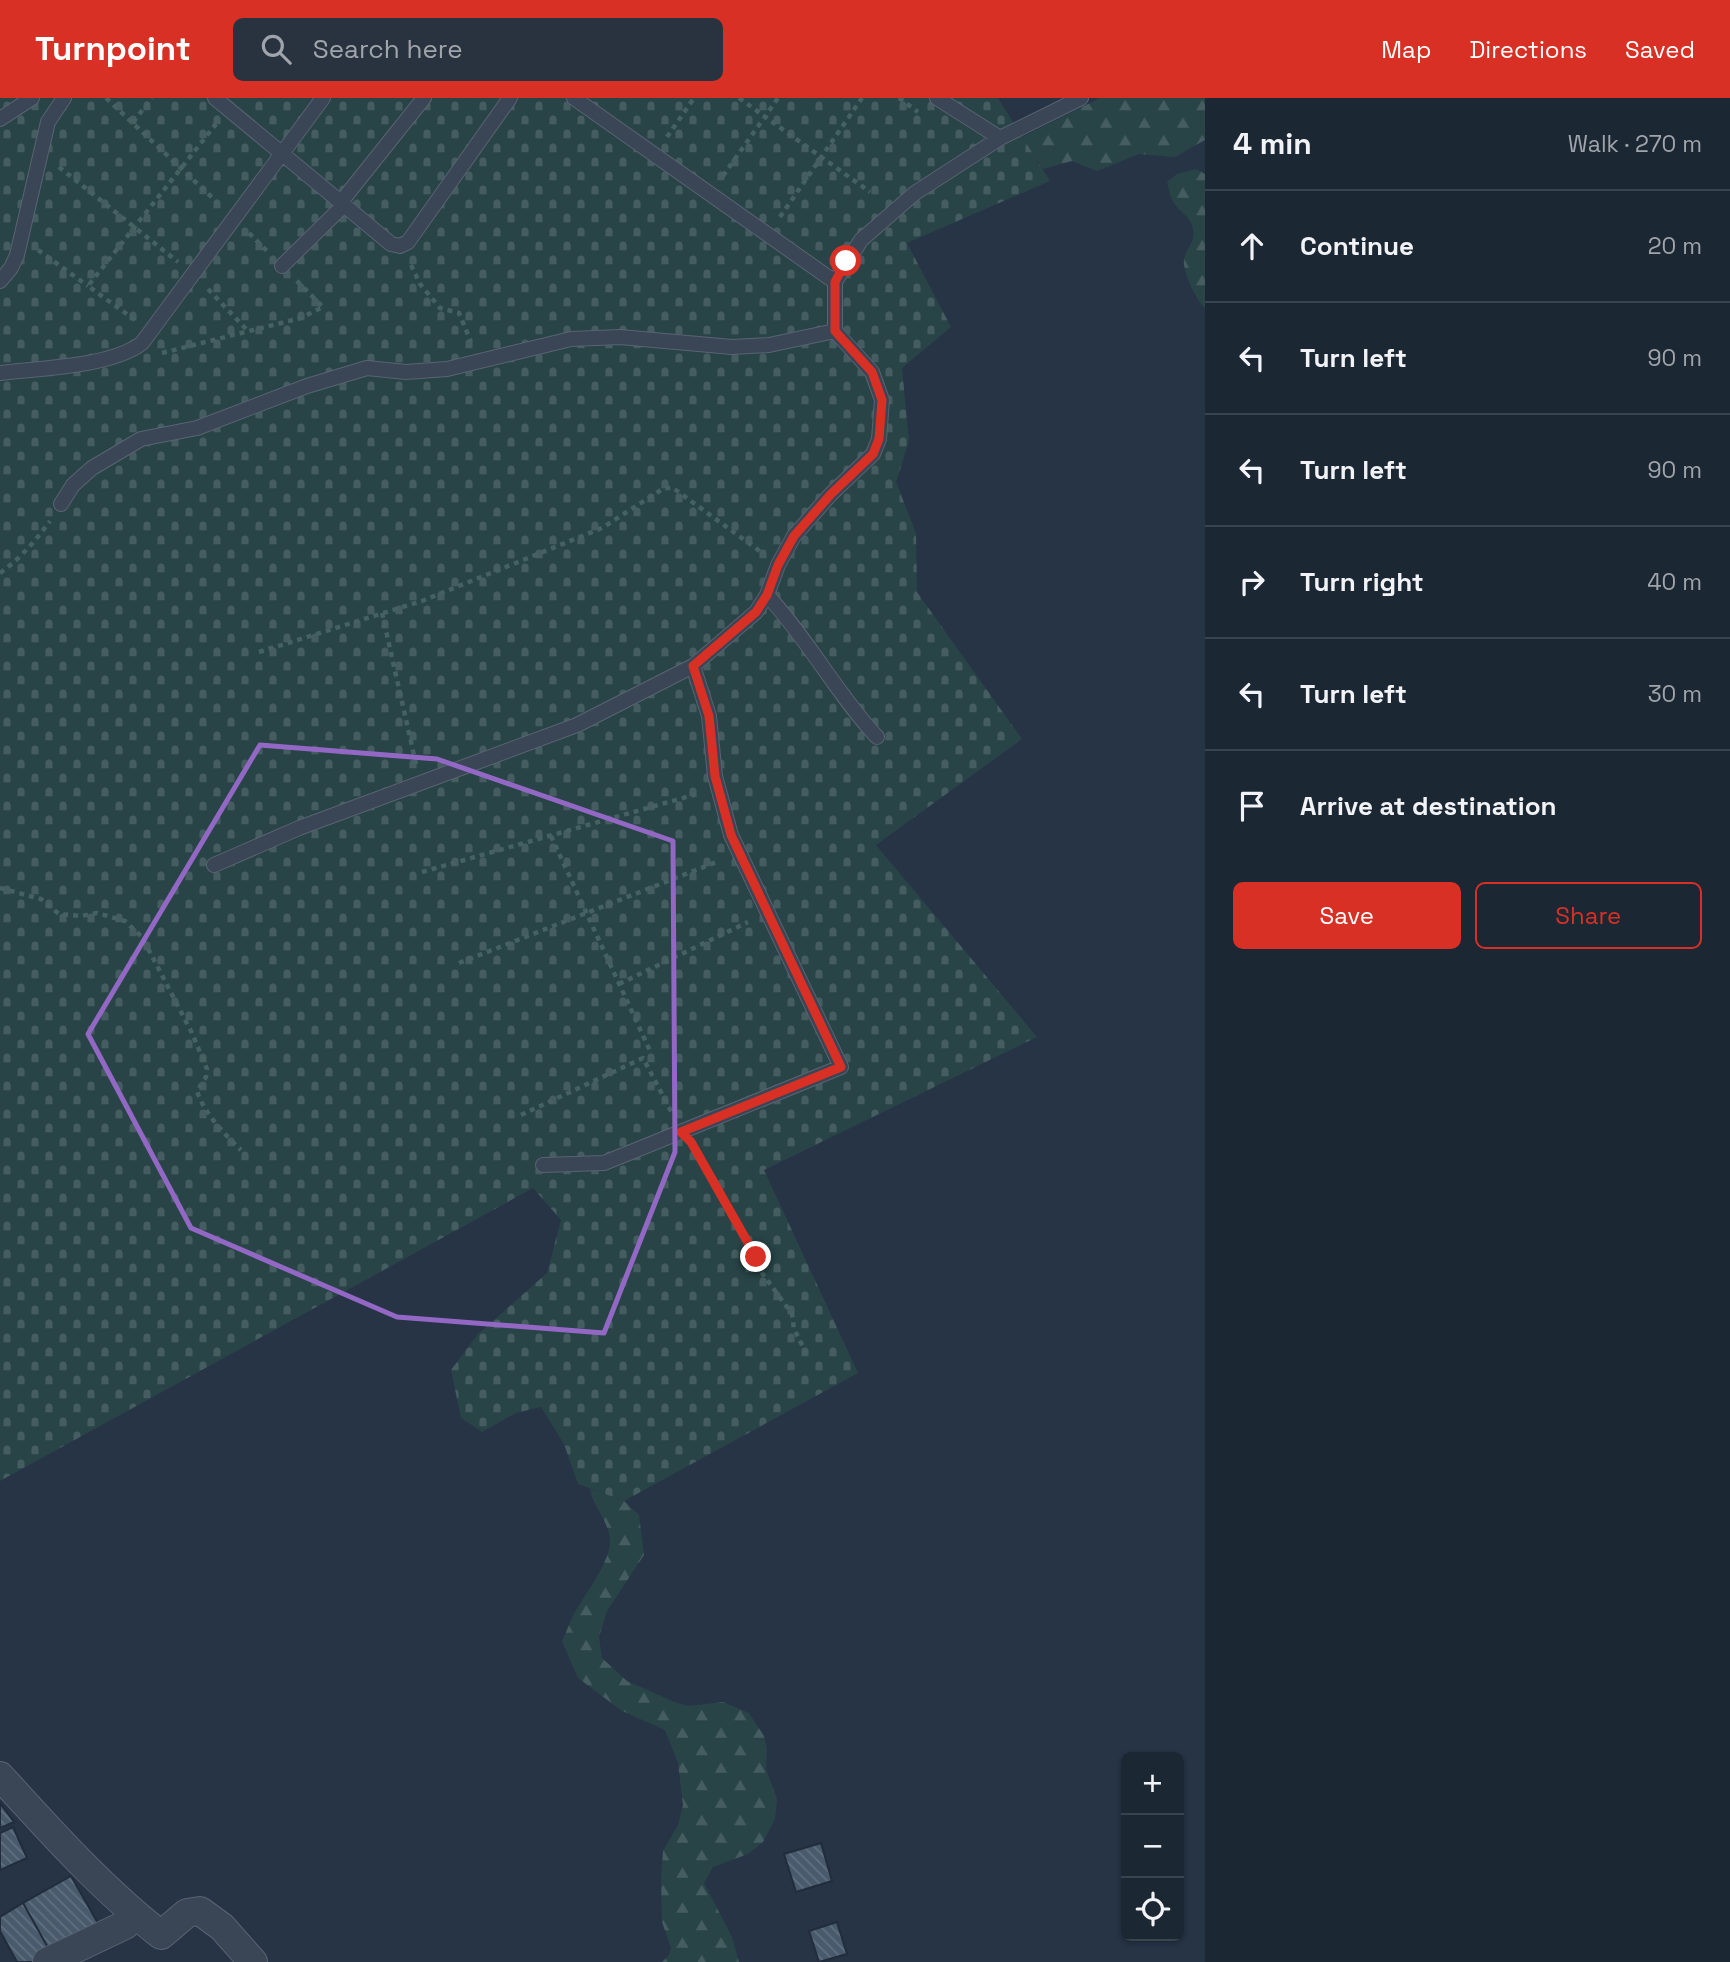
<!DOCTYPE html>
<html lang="en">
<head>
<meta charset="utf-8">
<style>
  :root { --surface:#1c2734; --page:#293340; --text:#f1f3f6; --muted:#a0a5ac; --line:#3a444f; --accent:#d93025 }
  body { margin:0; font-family:"Space Grotesk",sans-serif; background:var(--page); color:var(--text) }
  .controls { position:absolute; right:21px; bottom:21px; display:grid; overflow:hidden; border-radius:10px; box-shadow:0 2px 5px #0004 }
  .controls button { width:63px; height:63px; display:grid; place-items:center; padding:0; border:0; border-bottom:2px solid var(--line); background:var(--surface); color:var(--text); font:35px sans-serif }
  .stop { position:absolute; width:21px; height:21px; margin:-16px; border:5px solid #d93025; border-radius:50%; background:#fff }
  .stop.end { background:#d93025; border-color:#fff; box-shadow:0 2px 7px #0008 }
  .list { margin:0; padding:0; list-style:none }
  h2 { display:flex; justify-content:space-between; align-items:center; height:91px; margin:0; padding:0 28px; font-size:30px }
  h2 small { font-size:23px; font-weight:400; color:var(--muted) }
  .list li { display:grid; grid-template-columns:46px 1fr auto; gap:21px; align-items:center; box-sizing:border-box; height:112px; padding:0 28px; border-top:2px solid var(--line) }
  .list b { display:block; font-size:26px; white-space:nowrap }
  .list em { font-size:23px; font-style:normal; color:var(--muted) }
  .actions { display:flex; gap:14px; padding:21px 28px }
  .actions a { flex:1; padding:16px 0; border:2px solid var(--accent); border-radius:10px; text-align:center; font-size:24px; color:var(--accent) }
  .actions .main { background:var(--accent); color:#fff }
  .icon { flex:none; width:38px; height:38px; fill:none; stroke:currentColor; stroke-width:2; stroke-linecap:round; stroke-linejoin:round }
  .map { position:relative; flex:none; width:1205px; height:1864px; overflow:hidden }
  header { display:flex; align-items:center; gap:42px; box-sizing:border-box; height:98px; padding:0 35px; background:var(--accent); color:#fff }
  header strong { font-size:33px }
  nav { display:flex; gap:38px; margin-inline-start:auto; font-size:24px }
  .search { width:490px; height:63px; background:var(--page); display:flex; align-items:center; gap:18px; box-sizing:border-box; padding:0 24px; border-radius:10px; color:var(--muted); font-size:26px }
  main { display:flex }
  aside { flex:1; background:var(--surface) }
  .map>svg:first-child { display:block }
  .forest { fill:url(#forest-firs) }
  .cemetery { fill:url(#cemetery-stones) }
  .building { fill:url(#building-back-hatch); stroke:#212d3c; stroke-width:2 }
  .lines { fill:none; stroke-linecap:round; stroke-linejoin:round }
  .lane-casing { stroke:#596472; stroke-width:16 }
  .street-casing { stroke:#596472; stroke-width:30 }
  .path { stroke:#466162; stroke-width:4.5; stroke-dasharray:5 5; stroke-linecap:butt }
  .lane { stroke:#3a4655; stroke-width:14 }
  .street { stroke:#3a4655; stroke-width:28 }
  .route { stroke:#d93025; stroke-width:9 }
  .marked { fill:none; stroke:#9368c5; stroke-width:5; stroke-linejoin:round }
</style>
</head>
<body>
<header>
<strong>Turnpoint</strong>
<div class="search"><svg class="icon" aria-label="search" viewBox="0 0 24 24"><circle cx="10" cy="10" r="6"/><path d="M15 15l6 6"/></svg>Search here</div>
<nav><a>Map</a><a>Directions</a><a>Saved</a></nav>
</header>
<main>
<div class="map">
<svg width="1205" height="1864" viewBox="0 0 1205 1864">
  <defs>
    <pattern id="forest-firs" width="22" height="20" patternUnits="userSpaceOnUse" patternTransform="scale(1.75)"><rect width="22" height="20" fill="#284447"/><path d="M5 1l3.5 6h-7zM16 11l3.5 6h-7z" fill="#455d60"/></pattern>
    <pattern id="cemetery-stones" width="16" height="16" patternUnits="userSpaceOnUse" patternTransform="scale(1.75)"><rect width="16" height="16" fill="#284447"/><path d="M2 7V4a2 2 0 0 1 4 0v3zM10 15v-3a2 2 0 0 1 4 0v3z" fill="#455d60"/></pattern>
    <pattern id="building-back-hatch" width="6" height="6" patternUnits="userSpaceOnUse" patternTransform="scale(1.75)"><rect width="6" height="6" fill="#495a6c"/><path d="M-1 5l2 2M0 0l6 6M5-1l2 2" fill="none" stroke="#617080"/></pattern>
  </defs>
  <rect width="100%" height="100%" fill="#263446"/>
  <!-- forest -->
  <path class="forest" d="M 1100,0 L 1205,0 L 1205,42 L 1175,59 L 1139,56 L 1097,73 L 1072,63 L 1043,71 L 1022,39 Z
    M 1196,71 L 1205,76 L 1205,210 C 1197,204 1182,172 1184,162 C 1185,151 1196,144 1193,131 C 1191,119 1180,114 1174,105 C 1170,100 1169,91 1167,84 L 1177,76 Z
    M 590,1391 L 624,1403 L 639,1417 L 644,1457 L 607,1513 L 599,1539 L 602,1560 L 627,1583 L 677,1605 L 690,1608 L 723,1604 L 749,1615 L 764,1638 L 767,1651 L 766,1671 L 777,1701 L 775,1721 L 763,1744 L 748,1756 L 713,1769 L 704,1785 L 732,1839 L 739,1864 L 662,1864 L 669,1857 L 671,1850 L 662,1824 L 661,1781 L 663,1753 L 678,1727 L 683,1707 L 678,1665 L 665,1632 L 622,1613 L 578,1580 L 562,1543 C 566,1535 569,1526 573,1518 C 583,1498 612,1463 610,1441 C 608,1422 593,1409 590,1391 Z"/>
  <!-- cemetery -->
  <path class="cemetery" d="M 0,0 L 998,0 L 1050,83 L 907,145 L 951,229 L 902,270 L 909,343 L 896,384 L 916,435 L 917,494 L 1022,641 L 876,747 L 1037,939 L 764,1072 L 858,1275 L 624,1403 L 578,1386 L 564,1346 L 541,1309 L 516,1315 L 482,1334 L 461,1320 L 451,1272 L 478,1236 L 547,1175 L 561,1122 L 533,1090 L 0,1383 Z"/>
  <!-- building -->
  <path class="building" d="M 0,1705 L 14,1724 L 0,1730 Z
    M 13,1729 L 27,1760 L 0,1772 L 0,1735 Z
    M 821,1745 L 832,1783 L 796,1794 L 784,1756 Z
    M 71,1778 L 99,1827 L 51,1855 L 23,1805 Z
    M 23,1805 L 51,1855 L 36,1864 L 17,1864 L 0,1833 L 0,1819 Z
    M 837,1824 L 847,1856 L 819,1864 L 809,1833 Z"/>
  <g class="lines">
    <!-- lane casing -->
    <g class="lane-casing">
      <path id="lane" d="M 215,0 L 391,146 L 400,148 L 408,144 L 510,0
        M 574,0 L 835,184
        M 937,0 L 1000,40
        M 0,21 L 32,0
        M 341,104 L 424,0
        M 282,168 L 344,107
        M 0,183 L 11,170 L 17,157 L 48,24 L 64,0
        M 835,233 L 872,274 L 882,302 L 879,341 L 873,356 L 831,396 L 794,438 L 778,467 L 767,497 C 808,541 836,595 877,639
        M 0,275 C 39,270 111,269 142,245 L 323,0
        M 61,406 L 73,387 L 92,370 L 141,341 L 197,330 L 307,288 L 367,270 L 406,274 L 447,271 L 571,241 L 620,239 L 732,249 L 769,247 L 835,233 L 835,184 L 861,142 L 915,95 L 1000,40 L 1081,0
        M 214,767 L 299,730 L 577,627 L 693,568 L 756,514 L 767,497
        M 543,1067 L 604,1065 L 841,969 L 731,737 L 715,678 L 709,618 L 693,568"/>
    </g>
    <!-- street casing -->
    <g class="street-casing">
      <path id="street" d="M 0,1678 C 50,1733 102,1791 161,1837 L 187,1815 L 200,1813 L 222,1829 L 253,1864
        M 47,1864 L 125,1827"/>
    </g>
    <!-- path -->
    <path class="path" d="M 106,0 L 218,105
      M 739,0 L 870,94
      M 899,0 L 918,14
      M 133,24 L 152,0
      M 667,39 L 694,0
      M 59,69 L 178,164
      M 723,78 L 778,0
      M 780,119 L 862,0
      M 249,135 L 268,154
      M 38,152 L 88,188
      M 411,167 L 420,186 L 440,210 L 459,215 L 471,244
      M 208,191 L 248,233
      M 135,222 L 88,188 L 216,26
      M 162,255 L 301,220 L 323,209 L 296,182
      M 0,475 C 20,461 36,442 50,423
      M 382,515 L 416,666
      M 259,554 L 422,503 L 602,430 L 664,390 L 673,390 L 761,454
      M 551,738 L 651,955
      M 422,774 L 697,696
      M 0,790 L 41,801 L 59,816 L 81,818 L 97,815 L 125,823 L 142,839 L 192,935 L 207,971 L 206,979 L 197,993 C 204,1015 225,1037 241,1052
      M 459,865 L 719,763
      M 619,886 L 748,824
      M 521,1017 L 643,960 L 672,1015
      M 695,1052 L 756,1159 L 757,1168 L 792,1216 L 794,1231 L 806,1255"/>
    <!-- lane -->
    <use href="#lane" class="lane"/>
    <!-- street -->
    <use href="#street" class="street"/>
  </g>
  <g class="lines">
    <!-- route -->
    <path class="route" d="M 756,1159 L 691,1044 L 681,1034 L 841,969 L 731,737 L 715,678 L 709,618 L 693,568 L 756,514 L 767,497 L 778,467 L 794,438 L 831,396 L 873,356 L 879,341 L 882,302 L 872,274 L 835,233 L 835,184 L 846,163"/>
  </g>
  <!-- marked area -->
  <path class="marked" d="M 260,647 L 437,661 L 673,743 L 675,1054 L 604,1235 L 397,1219 L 191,1130 L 88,936 Z"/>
</svg>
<div class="controls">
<button>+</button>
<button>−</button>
<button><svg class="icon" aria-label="locate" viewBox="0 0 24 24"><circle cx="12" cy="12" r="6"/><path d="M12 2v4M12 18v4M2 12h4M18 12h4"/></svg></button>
</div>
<div class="stop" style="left:846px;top:163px"></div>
<div class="stop end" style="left:756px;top:1159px"></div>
</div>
<aside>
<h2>4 min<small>Walk · 270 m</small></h2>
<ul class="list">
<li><svg class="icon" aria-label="ahead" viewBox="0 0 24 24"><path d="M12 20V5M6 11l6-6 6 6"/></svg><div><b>Continue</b></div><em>20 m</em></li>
<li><svg class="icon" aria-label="left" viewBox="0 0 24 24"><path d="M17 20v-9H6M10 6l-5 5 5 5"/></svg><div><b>Turn left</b></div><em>90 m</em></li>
<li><svg class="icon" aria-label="left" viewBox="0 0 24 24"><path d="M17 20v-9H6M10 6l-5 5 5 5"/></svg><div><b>Turn left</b></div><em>90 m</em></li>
<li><svg class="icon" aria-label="right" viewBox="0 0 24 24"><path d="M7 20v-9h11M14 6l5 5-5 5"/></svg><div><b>Turn right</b></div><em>40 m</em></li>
<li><svg class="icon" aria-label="left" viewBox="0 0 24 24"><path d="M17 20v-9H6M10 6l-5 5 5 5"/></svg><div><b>Turn left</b></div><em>30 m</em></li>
<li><svg class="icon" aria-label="arrive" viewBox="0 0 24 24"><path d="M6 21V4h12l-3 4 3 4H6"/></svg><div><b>Arrive at destination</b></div></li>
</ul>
<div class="actions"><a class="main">Save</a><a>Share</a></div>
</aside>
</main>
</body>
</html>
